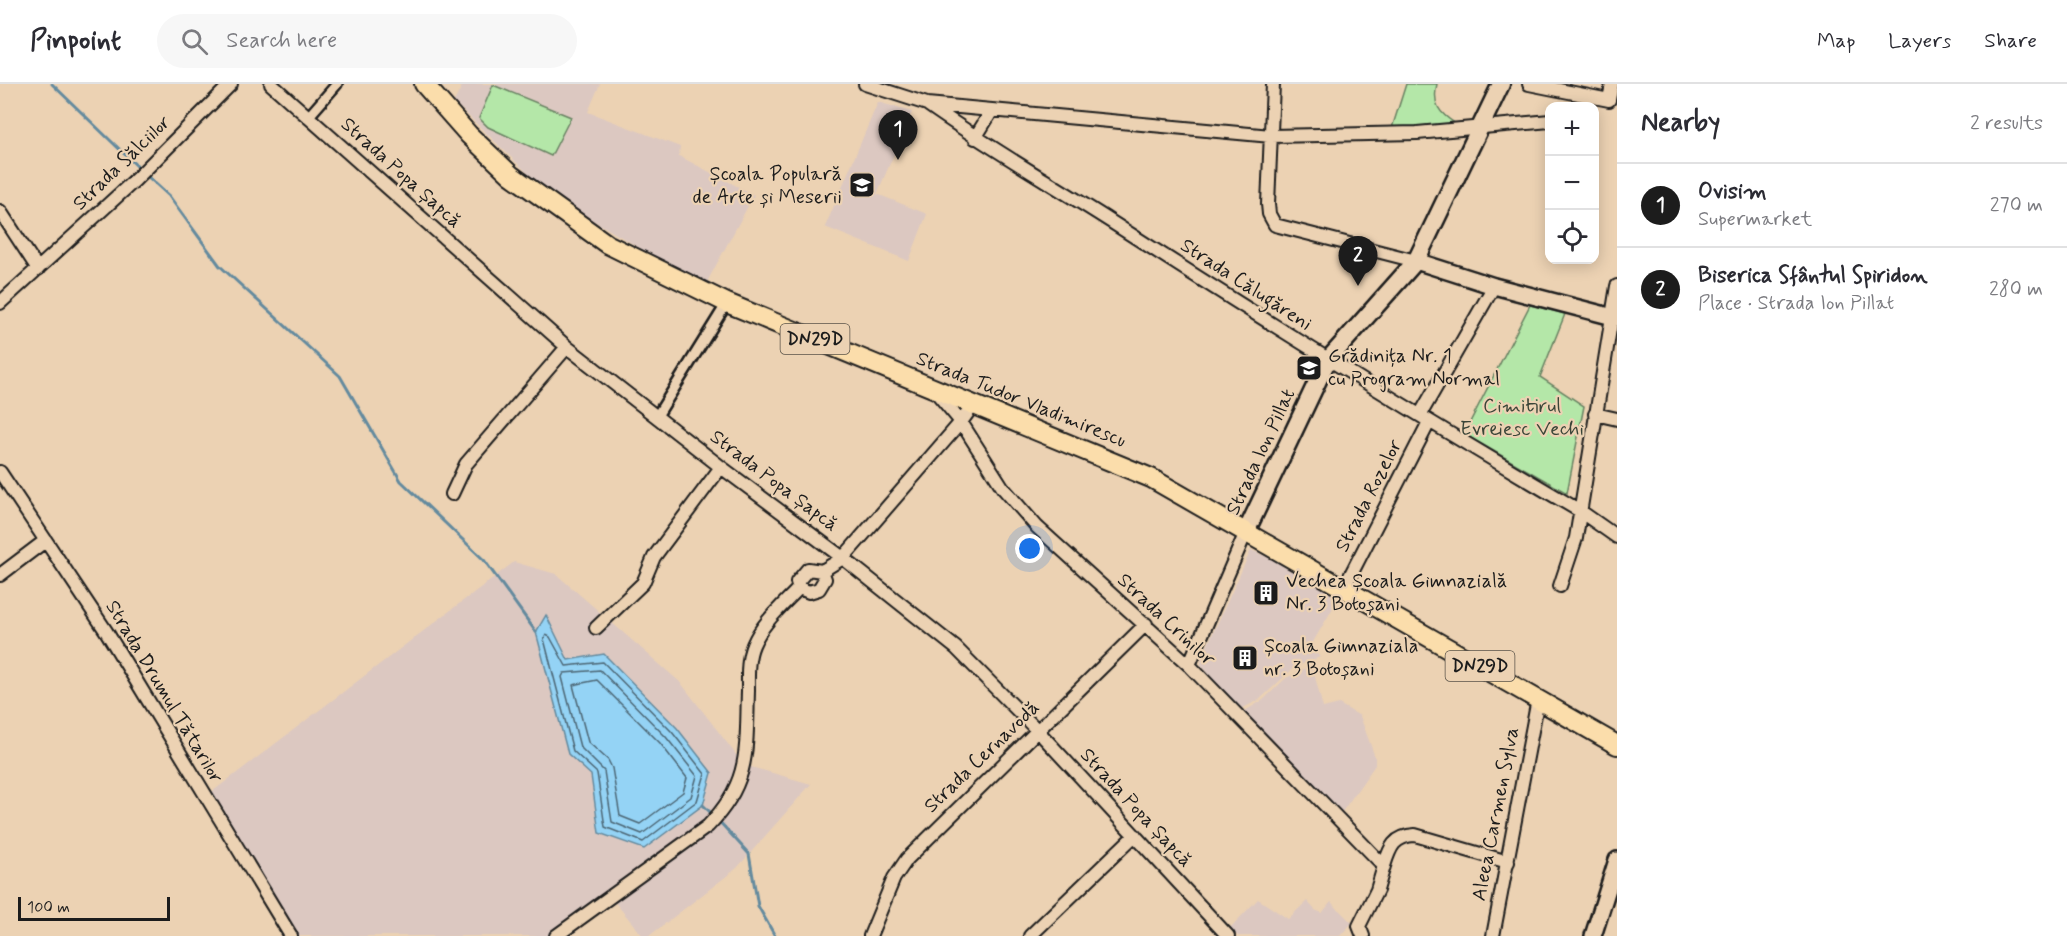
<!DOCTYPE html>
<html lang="en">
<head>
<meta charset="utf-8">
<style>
  :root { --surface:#fff; --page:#f7f7f7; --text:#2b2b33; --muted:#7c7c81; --line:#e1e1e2; --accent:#1c1c1c }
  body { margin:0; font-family:Mynerve,sans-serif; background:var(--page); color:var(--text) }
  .controls { position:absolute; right:18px; top:18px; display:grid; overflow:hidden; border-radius:12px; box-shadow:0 3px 15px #0003 }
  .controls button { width:54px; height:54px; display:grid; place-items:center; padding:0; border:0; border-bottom:2px solid var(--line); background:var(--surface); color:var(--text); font:30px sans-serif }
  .scale { position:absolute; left:18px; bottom:15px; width:152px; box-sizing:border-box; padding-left:6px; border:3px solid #1c1c1c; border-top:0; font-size:16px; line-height:21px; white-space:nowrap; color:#1c1c1c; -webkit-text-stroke:4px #ecd2b3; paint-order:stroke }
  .you { position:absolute; left:1030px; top:465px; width:21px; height:21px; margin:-15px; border:4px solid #fff; border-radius:50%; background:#1a73e8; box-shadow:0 0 0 9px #1a73e833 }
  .badge { display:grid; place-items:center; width:39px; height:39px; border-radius:50%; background:var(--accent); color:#fff; font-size:20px; font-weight:700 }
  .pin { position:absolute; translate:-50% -50px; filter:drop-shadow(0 2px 3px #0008) }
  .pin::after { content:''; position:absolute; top:32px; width:21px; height:18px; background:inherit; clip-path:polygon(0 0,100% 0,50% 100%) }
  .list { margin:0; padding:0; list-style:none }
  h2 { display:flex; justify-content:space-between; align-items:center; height:78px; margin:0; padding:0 24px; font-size:26px }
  h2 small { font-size:20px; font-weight:400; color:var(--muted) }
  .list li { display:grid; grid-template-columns:39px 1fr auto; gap:18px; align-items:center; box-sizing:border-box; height:84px; padding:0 24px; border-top:2px solid var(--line) }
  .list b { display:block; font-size:22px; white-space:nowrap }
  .list p { margin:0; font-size:20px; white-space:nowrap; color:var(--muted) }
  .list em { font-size:20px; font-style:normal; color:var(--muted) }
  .icon { flex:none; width:33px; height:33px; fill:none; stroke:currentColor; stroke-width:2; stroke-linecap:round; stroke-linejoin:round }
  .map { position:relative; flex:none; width:1617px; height:852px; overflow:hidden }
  header { display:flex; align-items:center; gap:36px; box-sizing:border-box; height:84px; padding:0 30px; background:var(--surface); border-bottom:2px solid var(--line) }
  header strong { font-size:28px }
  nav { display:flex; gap:33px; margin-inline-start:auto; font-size:21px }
  .search { width:420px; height:54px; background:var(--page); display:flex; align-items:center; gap:15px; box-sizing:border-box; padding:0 21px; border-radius:33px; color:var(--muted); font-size:22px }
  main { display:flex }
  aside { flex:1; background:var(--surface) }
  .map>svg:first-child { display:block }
  .built { fill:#dcc8c1 }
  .green { fill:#b4e7a8; stroke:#688262; stroke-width:1.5 }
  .water { fill:#94d3f5; stroke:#648a9e; stroke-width:1.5 }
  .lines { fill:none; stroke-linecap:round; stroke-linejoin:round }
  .shore { stroke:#4c6573; stroke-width:1.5 }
  .stream { stroke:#648a9e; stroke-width:3 }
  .pedestrian-casing { stroke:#1c1c1c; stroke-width:14 }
  .minor-casing { stroke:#1c1c1c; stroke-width:16 }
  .tertiary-casing { stroke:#1c1c1c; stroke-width:20 }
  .secondary-casing { stroke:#1c1c1c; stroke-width:21 }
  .primary-casing { stroke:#1c1c1c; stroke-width:22 }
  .pedestrian { stroke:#ecd2b3; stroke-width:9 }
  .minor { stroke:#ecd2b3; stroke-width:12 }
  .tertiary { stroke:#ecd2b3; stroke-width:15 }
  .secondary { stroke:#ecd2b3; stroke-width:16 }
  .primary { stroke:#fbddab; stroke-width:18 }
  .labels { text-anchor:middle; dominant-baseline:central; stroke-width:4.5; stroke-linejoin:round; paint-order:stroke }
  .shield { fill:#ecd2b3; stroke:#5a5349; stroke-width:1.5 }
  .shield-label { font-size:18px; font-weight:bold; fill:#1c1c1c }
  .street-label { font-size:20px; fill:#1c1c1c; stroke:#ecd2b3 }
  .poi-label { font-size:20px; fill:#1c1c1c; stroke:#ecd2b3; text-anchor:start }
  .park-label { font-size:20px; fill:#3a4538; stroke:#ecd2b3 }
</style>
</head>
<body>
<header>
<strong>Pinpoint</strong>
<div class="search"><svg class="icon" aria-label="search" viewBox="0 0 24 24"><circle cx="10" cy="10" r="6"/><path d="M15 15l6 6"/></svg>Search here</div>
<nav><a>Map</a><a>Layers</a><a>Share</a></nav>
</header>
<main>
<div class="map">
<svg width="1617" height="852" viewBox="0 0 1617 852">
  <rect width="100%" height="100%" fill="#ecd2b3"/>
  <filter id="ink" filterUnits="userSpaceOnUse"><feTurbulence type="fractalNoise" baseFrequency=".0167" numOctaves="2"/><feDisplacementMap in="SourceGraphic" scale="12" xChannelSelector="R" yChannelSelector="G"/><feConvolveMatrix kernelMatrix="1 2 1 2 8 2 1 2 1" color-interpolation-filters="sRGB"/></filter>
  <g filter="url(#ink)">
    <!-- built -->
    <path class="built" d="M 463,0 L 600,0 L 588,28 L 680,63 L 679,72 L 754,111 L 707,198 L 668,181 L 549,110 L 454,18 Z
      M 878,18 L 912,28 L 877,110 L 927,130 L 909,177 L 825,143 Z
      M 1251,466 L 1302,488 L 1340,512 L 1313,558 L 1315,568 L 1320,573 L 1295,583 L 1259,616 L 1239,626 L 1201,581 L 1202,573 Z
      M 514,478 L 556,490 L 681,599 L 744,681 L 811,700 L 737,784 L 649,852 L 643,852 L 608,810 L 549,852 L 290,852 L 200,717 Z
      M 1312,581 L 1323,624 L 1339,620 L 1360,632 L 1375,673 L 1375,681 L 1342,728 L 1243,628 L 1263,616 L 1286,594 Z
      M 1258,815 L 1288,835 L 1307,817 L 1315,826 L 1322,829 L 1331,818 L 1352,839 L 1340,852 L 1238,852 L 1230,844 Z"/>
    <!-- green -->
    <path class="green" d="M 1406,0 L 1437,0 C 1432,20 1439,29 1456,40 L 1392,44 Z
      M 493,1 L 571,33 L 551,72 L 488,43 L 479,34 Z
      M 1530,221 L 1565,230 L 1540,293 L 1584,322 L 1567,409 L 1464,350 Z"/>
    <!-- water -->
    <path class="water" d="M 546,531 L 568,576 L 604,570 L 677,644 L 712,689 L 703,721 L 644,765 L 599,749 L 591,691 L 568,670 L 536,548 Z"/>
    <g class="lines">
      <!-- shore -->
      <path class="shore" d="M 546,551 L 550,553 L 566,582 L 603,578 L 672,648 L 705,690 L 697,717 L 643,758 L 605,743 L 597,689 L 573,667 L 544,555 Z
        M 600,586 L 666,653 L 697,692 L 691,713 L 642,750 L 612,738 L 604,687 L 580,663 L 562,593 L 564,589 Z
        M 597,596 L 660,659 L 687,694 L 683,708 L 640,740 L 620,732 L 612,684 L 608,676 L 588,658 L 573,601 Z"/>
      <!-- stream -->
      <path class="stream" d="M 52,0 L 141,86
        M 146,91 L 169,112 L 220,182 L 340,292 L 401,397 L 484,476 L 536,548
        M 703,721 L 712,730
        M 717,735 L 749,770 L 758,822 L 775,852"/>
      <!-- pedestrian casing -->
      <g class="pedestrian-casing">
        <path id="pedestrian" d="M 309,32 L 337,0
          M 657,332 L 727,219"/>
      </g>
      <!-- minor casing -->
      <g class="minor-casing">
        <path id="minor" d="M 271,0 L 567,263 L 721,383 L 843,474 L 956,564 L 1037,646 L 1228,852
          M 865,0 L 927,20 L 1271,52 L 1417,49 L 1550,37
          M 1273,0 L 1268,120 L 1269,130 L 1275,141 L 1416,177
          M 1529,0 L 1609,16
          M 1609,16 L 1612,0
          M 927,20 C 986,62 1049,98 1110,137 C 1265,237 1421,334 1580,427 L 1617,453
          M 975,54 L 991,28
          M 0,127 L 38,185
          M 0,219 L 135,96 L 231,0
          M 936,308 L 961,338 L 1003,404 L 1037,443 L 1189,581 L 1384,782 L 1377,806 L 1359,842 L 1363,852
          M 1595,330 L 1617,335
          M 1420,331 L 1494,202
          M 0,388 L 106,547 L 291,852
          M 452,410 L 466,380 L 567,263
          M 0,491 L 45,457
          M 1560,502 L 1576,454 L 1617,202
          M 799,504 L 797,498 L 808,485 L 822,487
          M 1344,504 L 1429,338
          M 596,544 L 643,499 L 654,473 L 721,383
          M 1189,581 L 1246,448
          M 1384,782 C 1390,763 1394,752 1415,751 L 1508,778
          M 556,852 L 708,742 C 751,698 746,665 748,607 C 748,592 747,575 753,561 C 762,539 782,522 799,504 L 809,508 L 819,505 L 825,495 L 822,487 L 843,474 L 961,338 L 974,320
          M 870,852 L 894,794 L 907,775 L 1146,540
          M 1030,852 L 1135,751
          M 1493,852 L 1538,615"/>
      </g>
      <!-- tertiary casing -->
      <g class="tertiary-casing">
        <path id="tertiary" d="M 1416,177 L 1494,202 L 1617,234
          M 1593,852 L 1617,776"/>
      </g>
      <!-- secondary casing -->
      <g class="secondary-casing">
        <path id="secondary" d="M 1246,448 L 1327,277 L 1416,177 L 1501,0"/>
      </g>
      <!-- primary casing -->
      <g class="primary-casing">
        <path id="primary" d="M 424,0 L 469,51 L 511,91 L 607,160 L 727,219 L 1151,394 L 1617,661"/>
      </g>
      <!-- pedestrian -->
      <use href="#pedestrian" class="pedestrian"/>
      <!-- minor -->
      <use href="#minor" class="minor"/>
      <!-- tertiary -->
      <use href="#tertiary" class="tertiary"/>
      <!-- secondary -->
      <use href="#secondary" class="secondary"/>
      <!-- primary -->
      <use href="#primary" class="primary"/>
    </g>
  </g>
  <!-- icons -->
  <defs>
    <g id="school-square" transform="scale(1.35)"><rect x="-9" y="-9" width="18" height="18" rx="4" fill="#1c1c1c" stroke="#ecd2b3"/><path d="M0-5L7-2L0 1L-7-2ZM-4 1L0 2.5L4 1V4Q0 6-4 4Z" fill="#fff"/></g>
    <g id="building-square" transform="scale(1.35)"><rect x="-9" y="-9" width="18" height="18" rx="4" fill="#1c1c1c" stroke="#ecd2b3"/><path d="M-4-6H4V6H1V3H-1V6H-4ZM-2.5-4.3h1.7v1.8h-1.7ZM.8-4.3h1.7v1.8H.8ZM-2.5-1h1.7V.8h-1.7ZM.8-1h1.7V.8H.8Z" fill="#fff"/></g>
  </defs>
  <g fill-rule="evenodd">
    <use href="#school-square" x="862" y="101"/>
    <use href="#school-square" x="1309" y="284"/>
    <use href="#building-square" x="1266" y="509"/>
    <use href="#building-square" x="1245" y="574"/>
  </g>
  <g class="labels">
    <!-- shield labels -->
    <g class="shield">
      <rect x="780.5" y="240" width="69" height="30" rx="4.5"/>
      <rect x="1445.5" y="567" width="69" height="30" rx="4.5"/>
    </g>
    <g class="shield-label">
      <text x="815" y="255">DN29D</text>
      <text x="1480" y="582">DN29D</text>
    </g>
    <!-- street labels -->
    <g class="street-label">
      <text transform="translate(122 79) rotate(-44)">Strada Sălciilor</text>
      <text transform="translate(401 89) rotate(42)">Strada Popa Șapcă</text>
      <text transform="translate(1246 201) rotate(33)">Strada Călugăreni</text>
      <text transform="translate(1021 316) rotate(22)">Strada Tudor Vladimirescu</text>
      <text transform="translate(1261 368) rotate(-65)">Strada Ion Pillat</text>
      <text transform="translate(774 397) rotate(37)">Strada Popa Șapcă</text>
      <text transform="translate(1369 412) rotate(-63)">Strada Rozelor</text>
      <text transform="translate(1166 536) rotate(43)">Strada Crinilor</text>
      <text transform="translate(164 608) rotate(59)">Strada Drumul Tătarilor</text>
      <text transform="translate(982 673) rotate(-44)">Strada Cernavodă</text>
      <text transform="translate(1136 724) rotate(47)">Strada Popa Șapcă</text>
      <text transform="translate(1496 730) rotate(-79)">Aleea Carmen Sylva</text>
    </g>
    <!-- poi labels -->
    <g class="poi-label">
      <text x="842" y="90" text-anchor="end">Școala Populară<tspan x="842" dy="23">de Arte și Meserii</tspan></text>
      <text x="1328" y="272">Grădinița Nr. 1<tspan x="1328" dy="23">cu Program Normal</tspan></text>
      <text x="1286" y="497">Vechea Școala Gimnazială<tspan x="1286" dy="23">Nr. 3 Botoșani</tspan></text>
      <text x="1264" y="562">Școala Gimnaziala<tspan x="1264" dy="23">nr. 3 Botoșani</tspan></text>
    </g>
    <!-- park labels -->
    <g class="park-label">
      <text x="1522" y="322">Cimitirul<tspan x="1522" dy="23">Evreiesc Vechi</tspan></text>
    </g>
  </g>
</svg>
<div class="controls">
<button>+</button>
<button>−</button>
<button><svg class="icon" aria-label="locate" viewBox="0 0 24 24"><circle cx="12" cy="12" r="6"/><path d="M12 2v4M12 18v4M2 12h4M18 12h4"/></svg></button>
</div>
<div class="scale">100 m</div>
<div class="you"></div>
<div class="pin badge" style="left:898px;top:76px">1</div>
<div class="pin badge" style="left:1358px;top:202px">2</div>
</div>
<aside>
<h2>Nearby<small>2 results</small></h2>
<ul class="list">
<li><span class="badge">1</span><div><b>Ovisim</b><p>Supermarket</p></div><em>270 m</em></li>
<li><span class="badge">2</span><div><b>Biserica Sfântul Spiridon</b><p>Place · Strada Ion Pillat</p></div><em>280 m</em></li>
</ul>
</aside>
</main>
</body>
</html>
